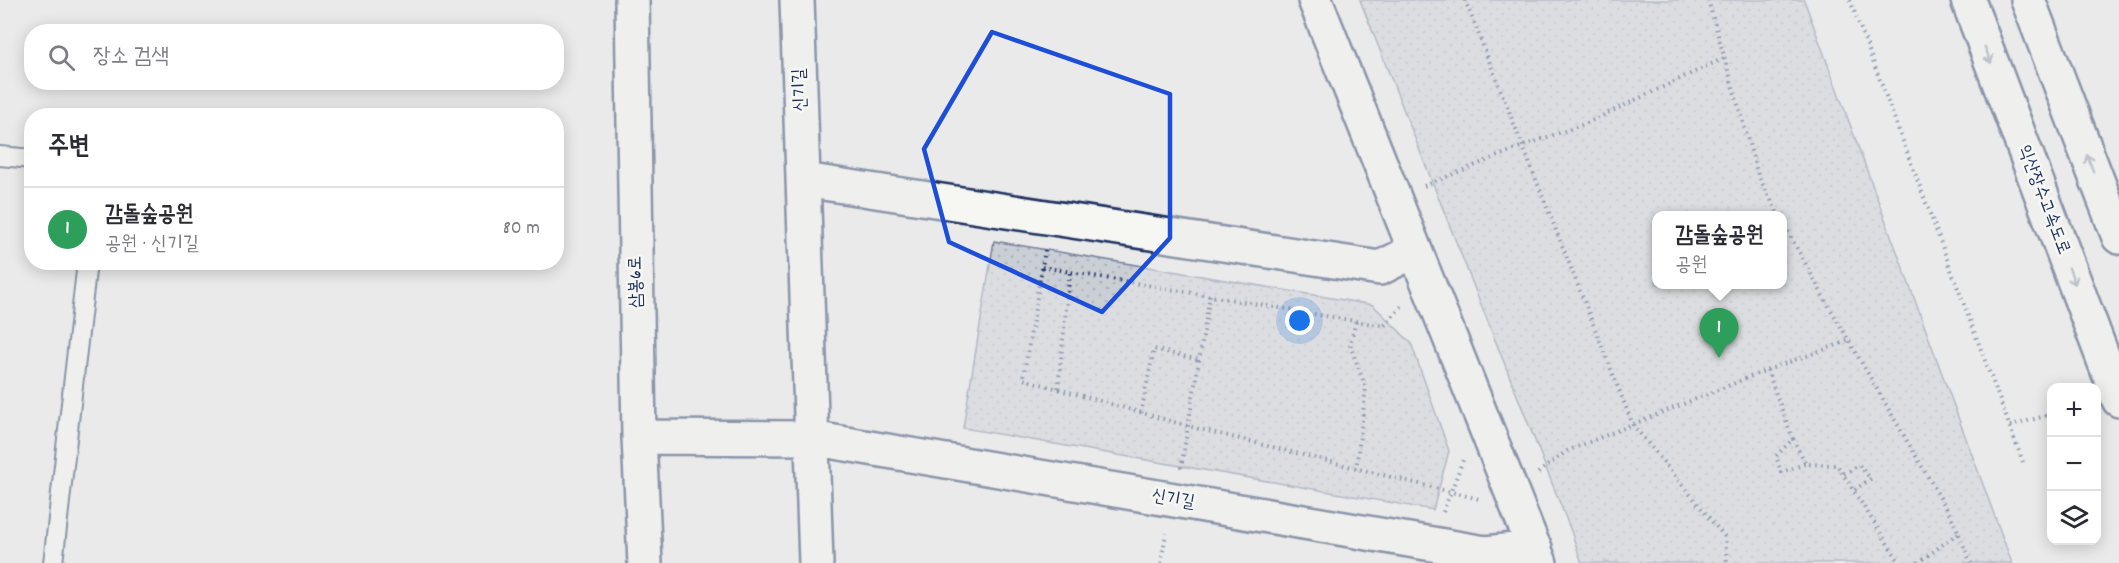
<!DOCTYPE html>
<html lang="ko">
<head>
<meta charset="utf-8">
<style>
  :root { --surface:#fff; --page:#f2f2f3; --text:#2b2b33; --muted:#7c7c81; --line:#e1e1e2; --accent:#1a73e8 }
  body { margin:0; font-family:Dekko,"Poor Story",sans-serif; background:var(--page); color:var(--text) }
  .controls { position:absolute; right:18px; bottom:18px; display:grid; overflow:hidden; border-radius:12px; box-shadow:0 3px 15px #0003 }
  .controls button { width:54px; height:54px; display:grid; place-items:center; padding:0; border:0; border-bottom:2px solid var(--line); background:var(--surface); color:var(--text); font:30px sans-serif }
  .you { position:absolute; left:1300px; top:321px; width:21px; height:21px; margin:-15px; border:4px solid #fff; border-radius:50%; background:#1a73e8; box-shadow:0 0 0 9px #1a73e833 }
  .badge { display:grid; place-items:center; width:39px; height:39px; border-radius:50%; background:var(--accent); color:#fff; font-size:20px; font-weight:700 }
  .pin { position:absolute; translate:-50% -50px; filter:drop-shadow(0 2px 3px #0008) }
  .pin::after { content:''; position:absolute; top:32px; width:21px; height:18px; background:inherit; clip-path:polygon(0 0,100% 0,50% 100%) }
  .popup { position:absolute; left:1652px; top:211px; width:135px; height:78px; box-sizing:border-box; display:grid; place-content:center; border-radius:12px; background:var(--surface); filter:drop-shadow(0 2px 4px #0005); font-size:20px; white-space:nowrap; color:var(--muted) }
  .popup b { font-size:22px; color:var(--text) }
  .popup::after { content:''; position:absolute; left:50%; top:100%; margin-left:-12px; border:12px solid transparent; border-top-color:var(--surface) }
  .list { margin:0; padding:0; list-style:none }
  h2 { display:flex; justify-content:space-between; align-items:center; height:78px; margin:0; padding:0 24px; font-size:26px }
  h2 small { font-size:20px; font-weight:400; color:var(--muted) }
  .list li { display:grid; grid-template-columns:39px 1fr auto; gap:18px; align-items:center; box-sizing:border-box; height:84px; padding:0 24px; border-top:2px solid var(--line) }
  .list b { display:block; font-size:22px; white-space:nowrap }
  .list p { margin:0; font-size:20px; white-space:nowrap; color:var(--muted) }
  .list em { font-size:20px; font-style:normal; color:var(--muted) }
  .icon { flex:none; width:33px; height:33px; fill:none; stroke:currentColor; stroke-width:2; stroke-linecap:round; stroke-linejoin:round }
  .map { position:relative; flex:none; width:2119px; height:563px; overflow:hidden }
  .search { position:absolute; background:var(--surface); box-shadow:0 3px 15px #0003; left:24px; top:24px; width:540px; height:66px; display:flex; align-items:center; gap:15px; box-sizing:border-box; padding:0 21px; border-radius:24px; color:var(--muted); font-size:22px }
  .panel { position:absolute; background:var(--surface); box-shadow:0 3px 15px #0003; left:24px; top:108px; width:540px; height:162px; border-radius:24px }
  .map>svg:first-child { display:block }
  .park { fill:url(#park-dots); stroke:#727e9a; stroke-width:1.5; fill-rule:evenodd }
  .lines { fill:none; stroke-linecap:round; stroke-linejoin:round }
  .lane-casing { stroke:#1b2f5e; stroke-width:22 }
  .street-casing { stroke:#1b2f5e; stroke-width:38 }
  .highway-casing { stroke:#1b2f5e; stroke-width:38 }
  .path { stroke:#1b2f5e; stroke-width:4; stroke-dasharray:1.5 4.5; stroke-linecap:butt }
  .lane { stroke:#f6f6f2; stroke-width:18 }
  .street { stroke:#f6f6f2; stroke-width:33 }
  .highway { stroke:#f6f6f2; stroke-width:33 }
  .oneway { stroke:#8892a8 }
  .marked { fill:none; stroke:#1d4ed8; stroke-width:4.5; stroke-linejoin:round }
  .labels { text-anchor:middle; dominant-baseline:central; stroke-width:5; stroke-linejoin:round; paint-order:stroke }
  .street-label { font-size:18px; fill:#1b2f5e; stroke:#f6f6f2 }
</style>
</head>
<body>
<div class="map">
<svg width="2119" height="563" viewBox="0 0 2119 563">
  <defs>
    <pattern id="park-dots" width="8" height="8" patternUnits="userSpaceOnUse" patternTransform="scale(1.5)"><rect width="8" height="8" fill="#caced5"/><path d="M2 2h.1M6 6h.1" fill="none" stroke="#adb1b9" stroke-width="1.8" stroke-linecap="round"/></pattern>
  </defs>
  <rect width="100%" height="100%" fill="#e9eae9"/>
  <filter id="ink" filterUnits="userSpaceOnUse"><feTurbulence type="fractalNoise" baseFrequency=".0167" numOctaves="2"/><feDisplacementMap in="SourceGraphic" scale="12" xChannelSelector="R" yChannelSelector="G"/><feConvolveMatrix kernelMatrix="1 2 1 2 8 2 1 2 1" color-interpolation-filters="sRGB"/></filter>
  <g filter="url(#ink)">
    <!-- park -->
    <path class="park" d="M 1360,0 L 1804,0 L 2012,563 L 1582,563 L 1571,531 ZM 1656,216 L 1782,216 L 1782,284 L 1656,284 Z
      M 994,241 L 1373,305 L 1411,343 L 1449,451 L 1433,510 L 963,428 Z"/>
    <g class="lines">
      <!-- lane casing -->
      <g class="lane-casing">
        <path id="lane" d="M 0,156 L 32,159
          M 53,563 L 87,262"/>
      </g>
      <!-- street casing -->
      <g class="street-casing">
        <path id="street" d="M 632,0 L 639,437 L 645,563
          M 797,0 L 816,563
          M 1315,0 L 1540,563
          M 804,180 L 1380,268 L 1414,251
          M 639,437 L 811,438 L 1485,553 L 1535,548"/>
      </g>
      <!-- highway casing -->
      <g class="highway-casing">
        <path id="highway" d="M 1968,0 L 2119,400
          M 2028,0 L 2119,237"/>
      </g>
      <!-- path -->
      <path class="path" d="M 1465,0 L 1633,425 L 1725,537 L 1727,563
        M 1708,0 L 1758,175 L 1779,216
        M 1850,0 L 2023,462
        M 1424,186 L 1523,146 L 1587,123 L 1724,58
        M 1782,221 L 1827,303 L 1953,520 L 1971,563
        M 1045,250 L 1023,379 L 1188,426 L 1479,499
        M 1042,267 L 1384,326 L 1402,306
        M 1767,370 L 1793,439 L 1776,456 L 1781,472 L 1806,464 L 1837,465 L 1900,563
        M 1058,388 L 1070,272
        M 1141,413 L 1154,349 L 1199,360
        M 2010,426 L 2052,414
        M 1793,439 L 1806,464
        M 1181,468 L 1210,295
        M 1356,469 L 1366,388 L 1350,345 L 1356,321
        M 1538,473 L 1567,451 L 1767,370 L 1848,341
        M 1844,474 L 1859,465 L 1871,479 L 1854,490
        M 1443,512 L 1463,460
        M 1161,563 L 1166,533
        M 1918,563 L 1958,533"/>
      <!-- lane -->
      <use href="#lane" class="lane"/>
      <!-- street -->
      <use href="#street" class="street"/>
      <!-- highway -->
      <use href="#highway" class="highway"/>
    </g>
    <!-- one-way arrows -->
    <defs><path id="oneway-shaft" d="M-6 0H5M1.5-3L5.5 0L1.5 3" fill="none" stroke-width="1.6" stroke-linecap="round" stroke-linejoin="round" transform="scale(1.5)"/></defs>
    <g class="oneway">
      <use href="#oneway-shaft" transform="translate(1988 55) rotate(69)"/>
      <use href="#oneway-shaft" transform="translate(2090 163) rotate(-111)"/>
      <use href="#oneway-shaft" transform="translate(2072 276) rotate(69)"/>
    </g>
  </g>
  <!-- marked area -->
  <path d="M0 0H2119V563H0ZM 992,32 L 1170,94 L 1170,238 L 1102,312 L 949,242 L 924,149 Z" fill="#e9eae9" fill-opacity=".55" fill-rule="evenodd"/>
  <path class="marked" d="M 992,32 L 1170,94 L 1170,238 L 1102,312 L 949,242 L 924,149 Z"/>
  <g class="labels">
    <!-- street labels -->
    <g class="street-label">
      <text transform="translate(801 90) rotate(-92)">신기길</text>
      <text transform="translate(2043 200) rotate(69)">익산장수고속도로</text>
      <text transform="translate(637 282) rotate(-91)">삼봉6로</text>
      <text transform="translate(1173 500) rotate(10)">신기길</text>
    </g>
  </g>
</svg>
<div class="controls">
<button>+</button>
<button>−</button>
<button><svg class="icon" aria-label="layers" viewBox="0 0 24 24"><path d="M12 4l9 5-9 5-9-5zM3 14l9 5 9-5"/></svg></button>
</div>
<div class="you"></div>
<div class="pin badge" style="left:1719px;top:358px;background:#2e9e5b">1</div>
<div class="popup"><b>감돌숲공원</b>공원</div>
<div class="search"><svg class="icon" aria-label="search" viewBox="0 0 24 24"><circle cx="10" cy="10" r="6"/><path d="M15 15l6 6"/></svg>장소 검색</div>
<section class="panel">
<h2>주변<small></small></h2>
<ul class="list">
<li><span class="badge" style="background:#2e9e5b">1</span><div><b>감돌숲공원</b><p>공원 · 신기길</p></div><em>80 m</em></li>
</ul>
</section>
</div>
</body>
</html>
